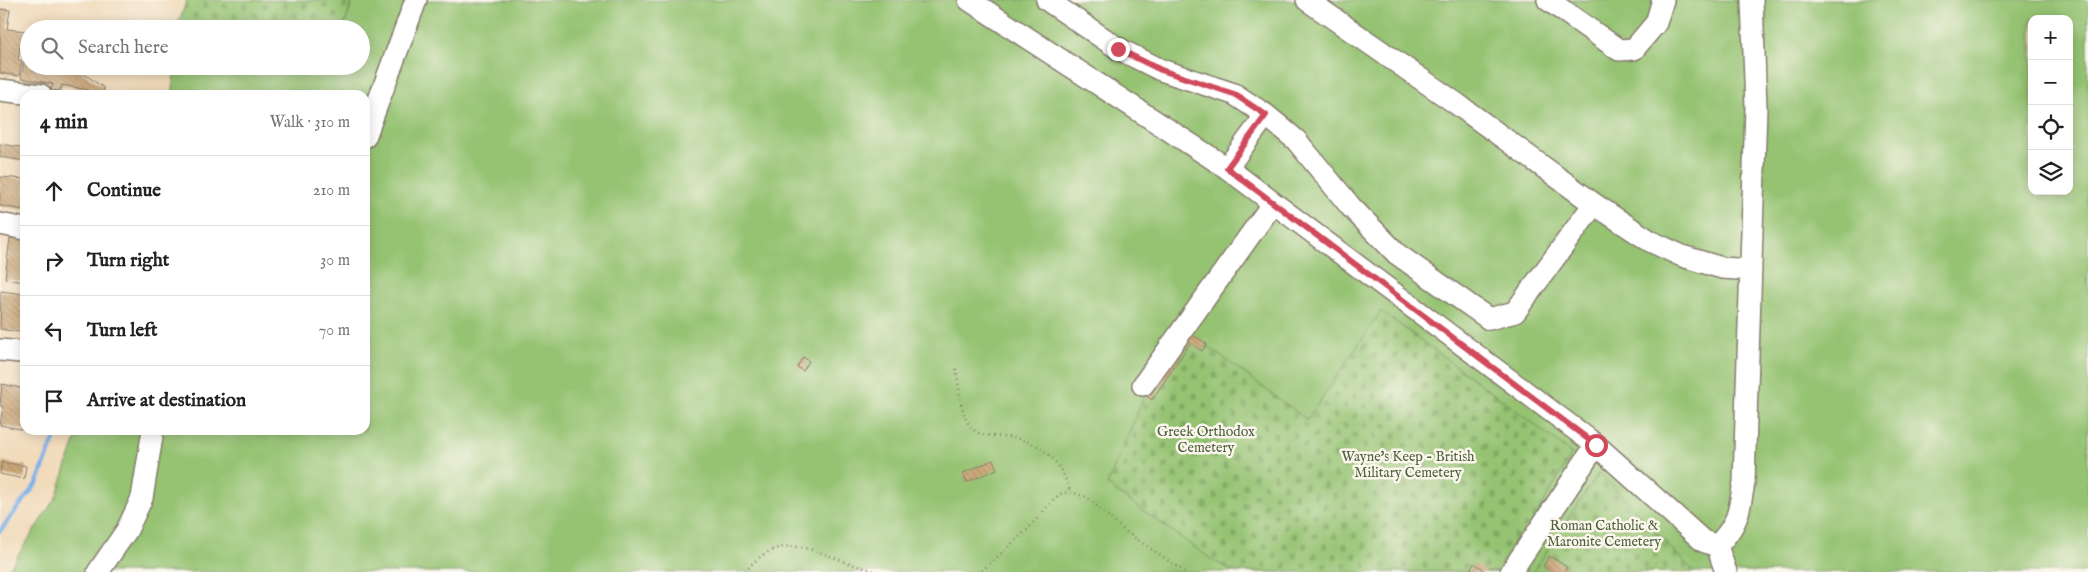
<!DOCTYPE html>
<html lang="en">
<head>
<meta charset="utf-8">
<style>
  :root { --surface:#fff; --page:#f6f6f6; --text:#222; --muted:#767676; --line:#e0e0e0 }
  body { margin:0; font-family:"IM FELL English",serif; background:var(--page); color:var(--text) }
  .controls { position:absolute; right:15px; top:15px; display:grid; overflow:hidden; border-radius:10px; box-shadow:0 2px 12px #0003 }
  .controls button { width:45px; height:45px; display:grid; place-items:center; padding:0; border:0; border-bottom:1px solid var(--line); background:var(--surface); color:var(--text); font:25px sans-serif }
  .stop { position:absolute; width:15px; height:15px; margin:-11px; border:4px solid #d1495b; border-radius:50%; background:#fff }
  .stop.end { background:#d1495b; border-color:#fff; box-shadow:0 1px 5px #0008 }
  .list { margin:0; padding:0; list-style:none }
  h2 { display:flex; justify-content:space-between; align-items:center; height:65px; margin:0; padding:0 20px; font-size:21px }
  h2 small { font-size:16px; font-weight:400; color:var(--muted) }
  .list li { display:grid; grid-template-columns:32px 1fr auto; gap:15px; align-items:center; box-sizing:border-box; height:70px; padding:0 20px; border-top:1px solid var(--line) }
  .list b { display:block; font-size:19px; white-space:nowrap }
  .list em { font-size:16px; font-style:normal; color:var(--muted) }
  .icon { flex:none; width:28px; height:28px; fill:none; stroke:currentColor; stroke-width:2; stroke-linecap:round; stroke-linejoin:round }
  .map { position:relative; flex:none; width:2088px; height:572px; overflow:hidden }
  .search { position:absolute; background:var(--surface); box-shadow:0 2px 12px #0003; left:20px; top:20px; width:350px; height:55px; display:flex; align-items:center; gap:12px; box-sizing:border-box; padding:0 18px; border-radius:28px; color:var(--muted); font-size:19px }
  .panel { position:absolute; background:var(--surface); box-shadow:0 2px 12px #0003; left:20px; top:90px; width:350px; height:345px; border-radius:15px }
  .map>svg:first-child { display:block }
  .grass { fill:#95c372; stroke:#587047; fill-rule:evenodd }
  .cemetery { fill:url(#cemetery-stones); stroke:#587047 }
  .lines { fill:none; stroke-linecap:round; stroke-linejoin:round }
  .stream { stroke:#79b1e9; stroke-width:4.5 }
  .building { fill:url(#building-back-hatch) }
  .minor-casing { stroke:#867c6c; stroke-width:24 }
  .path { stroke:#867c6c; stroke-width:2.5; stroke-dasharray:1 4; stroke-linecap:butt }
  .minor { stroke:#fff; stroke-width:21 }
  .route { stroke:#d1495b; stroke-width:6 }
  .labels { text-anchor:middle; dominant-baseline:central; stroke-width:5; stroke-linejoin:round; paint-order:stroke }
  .park-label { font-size:14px; fill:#4c5f3e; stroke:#fbf7ec }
</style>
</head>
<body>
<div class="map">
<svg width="2088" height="572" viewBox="0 0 2088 572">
  <defs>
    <pattern id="cemetery-stones" width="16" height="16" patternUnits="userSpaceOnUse" patternTransform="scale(1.25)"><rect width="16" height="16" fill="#95c372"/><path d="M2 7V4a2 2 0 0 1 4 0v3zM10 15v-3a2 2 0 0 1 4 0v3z" fill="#80a762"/></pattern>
    <pattern id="building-back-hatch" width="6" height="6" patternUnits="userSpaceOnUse" patternTransform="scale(1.25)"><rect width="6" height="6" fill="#cca778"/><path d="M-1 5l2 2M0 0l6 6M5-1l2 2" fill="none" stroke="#a58762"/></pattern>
  </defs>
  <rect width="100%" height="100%" fill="#fbf7ec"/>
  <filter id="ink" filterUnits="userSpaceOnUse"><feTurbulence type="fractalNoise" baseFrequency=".02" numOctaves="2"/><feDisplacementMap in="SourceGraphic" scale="10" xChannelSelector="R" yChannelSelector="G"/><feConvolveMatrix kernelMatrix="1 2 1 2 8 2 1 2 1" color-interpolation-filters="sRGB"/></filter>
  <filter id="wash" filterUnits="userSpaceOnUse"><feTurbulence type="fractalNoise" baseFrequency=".0096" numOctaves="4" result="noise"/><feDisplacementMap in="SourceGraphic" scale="20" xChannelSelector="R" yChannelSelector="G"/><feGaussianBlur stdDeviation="1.12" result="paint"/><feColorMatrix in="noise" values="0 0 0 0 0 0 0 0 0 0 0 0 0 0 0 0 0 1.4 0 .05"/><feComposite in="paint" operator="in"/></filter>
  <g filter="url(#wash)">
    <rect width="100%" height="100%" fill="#f1dbbb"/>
    <!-- grass -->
    <path class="grass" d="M 353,0 L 2088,0 L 2088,572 L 7,572 L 56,497 L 79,430 L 365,430 L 365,95 L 173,95 L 174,66 L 361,66 L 361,29 L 343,29 ZM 2032,19 L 2069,19 L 2069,191 L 2032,191 Z"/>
    <!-- cemetery -->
    <path class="cemetery" d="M 187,0 L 353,0 L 343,29 L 176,29 Z
      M 1381,311 L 1513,408 L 1572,454 L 1503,572 L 1235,572 L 1214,561 L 1107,485 L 1145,395 L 1187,331 L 1307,420 Z
      M 1599,472 L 1694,572 L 1533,572 Z"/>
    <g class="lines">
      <!-- stream -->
      <path class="stream" d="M 0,531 L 37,483 L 55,437 L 57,430"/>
    </g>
    <g id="blocks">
      <!-- building -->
      <path class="building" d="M 0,9 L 10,10 L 7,29 L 26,31 L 23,48 L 20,47 L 18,60 L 22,61 L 19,76 L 0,73 Z
        M 24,62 L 29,63 L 29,66 L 73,66 L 104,88 L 103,95 L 87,95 L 88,90 L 62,85 L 60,91 L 51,90 L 53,84 L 21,78 Z
        M 0,144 L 25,148 L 25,161 L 0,157 Z
        M 0,177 L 25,179 L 25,210 L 0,206 Z
        M 10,238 L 25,240 L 25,282 L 5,279 Z
        M 1,291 L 24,294 L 21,310 L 25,310 L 25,333 L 0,329 Z
        M 1187,331 L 1207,344 L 1202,351 L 1190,343 L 1152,400 L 1145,395 Z
        M 803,357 L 809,361 L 803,371 L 797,367 Z
        M 2,384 L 25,389 L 25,430 L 0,425 L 3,406 L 0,406 Z
        M 993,460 L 997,469 L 967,482 L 963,473 Z
        M 2,462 L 26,466 L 24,479 L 0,474 Z
        M 1549,556 L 1567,567 L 1564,572 L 1552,572 L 1543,566 Z
        M 1474,563 L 1487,572 L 1469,572 Z"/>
    </g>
  </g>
  <g filter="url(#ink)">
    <use href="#blocks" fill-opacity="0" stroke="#867c6c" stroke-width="1"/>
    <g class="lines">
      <!-- minor casing -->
      <g class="minor-casing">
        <path id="minor" d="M 969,0 L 1227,168 L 1596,445 L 1703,541 L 1717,546
          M 1047,0 L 1119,49 L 1161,70 L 1234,94 L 1266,115 L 1296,140 L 1351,207 L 1397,254 L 1489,319 L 1515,312 L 1594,204
          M 1307,0 L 1457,104 L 1594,204 L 1650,241 L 1682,256 L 1722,268 L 1751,270
          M 1548,0 L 1619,50 L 1634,49 L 1656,23 L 1663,0
          M 0,90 L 41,95
          M 365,137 L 416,0
          M 1227,168 L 1266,115
          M 0,224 L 25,229
          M 0,350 L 21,352
          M 1143,385 L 1273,203
          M 1717,546 C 1739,523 1739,512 1744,482 L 1756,107 L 1752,0
          M 1717,546 L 1726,572
          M 98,572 L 127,530 L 142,498 L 153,430
          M 1511,572 L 1596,445"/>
      </g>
      <!-- path -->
      <path class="path" d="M 956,369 C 960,387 959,414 972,428 C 979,437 994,436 1004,437 C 1039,439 1061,459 1070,492
        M 745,572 C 777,532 808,547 848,563 C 857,566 868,569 878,572
        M 977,572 L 985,568 L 1028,529 L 1053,500 L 1060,494 L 1070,492 L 1087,497 L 1122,529 L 1185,572"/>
      <!-- minor -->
      <use href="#minor" class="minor"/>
    </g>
  </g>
  <g class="lines" filter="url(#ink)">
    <!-- route -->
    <path class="route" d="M 1118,49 L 1161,70 L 1234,94 L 1266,115 L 1227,168 L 1596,445"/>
  </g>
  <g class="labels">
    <!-- park labels -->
    <g class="park-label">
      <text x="1206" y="432">Greek Orthodox<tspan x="1206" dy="16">Cemetery</tspan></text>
      <text x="1408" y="457">Wayne's Keep - British<tspan x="1408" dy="16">Military Cemetery</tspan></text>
      <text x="1604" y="526">Roman Catholic &amp;<tspan x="1604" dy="16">Maronite Cemetery</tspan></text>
    </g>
  </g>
</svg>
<div class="controls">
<button>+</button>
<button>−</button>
<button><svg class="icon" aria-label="locate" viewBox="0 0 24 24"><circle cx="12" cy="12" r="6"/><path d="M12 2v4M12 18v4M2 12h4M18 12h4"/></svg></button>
<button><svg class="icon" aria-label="layers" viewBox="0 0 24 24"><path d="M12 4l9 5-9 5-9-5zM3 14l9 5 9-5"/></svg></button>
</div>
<div class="stop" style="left:1596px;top:445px"></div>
<div class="stop end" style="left:1118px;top:49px"></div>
<div class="search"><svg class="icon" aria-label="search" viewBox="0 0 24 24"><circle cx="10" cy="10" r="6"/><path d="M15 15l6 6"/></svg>Search here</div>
<section class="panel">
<h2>4 min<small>Walk · 310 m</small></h2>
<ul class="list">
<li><svg class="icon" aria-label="ahead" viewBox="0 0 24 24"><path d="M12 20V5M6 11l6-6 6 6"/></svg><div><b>Continue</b></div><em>210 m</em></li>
<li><svg class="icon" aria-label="right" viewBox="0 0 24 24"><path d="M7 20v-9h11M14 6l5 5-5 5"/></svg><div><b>Turn right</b></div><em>30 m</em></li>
<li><svg class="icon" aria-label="left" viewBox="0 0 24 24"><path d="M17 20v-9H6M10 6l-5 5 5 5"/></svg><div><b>Turn left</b></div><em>70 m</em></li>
<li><svg class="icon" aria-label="arrive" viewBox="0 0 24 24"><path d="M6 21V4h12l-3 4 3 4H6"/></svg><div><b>Arrive at destination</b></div></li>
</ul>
</section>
</div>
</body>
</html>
